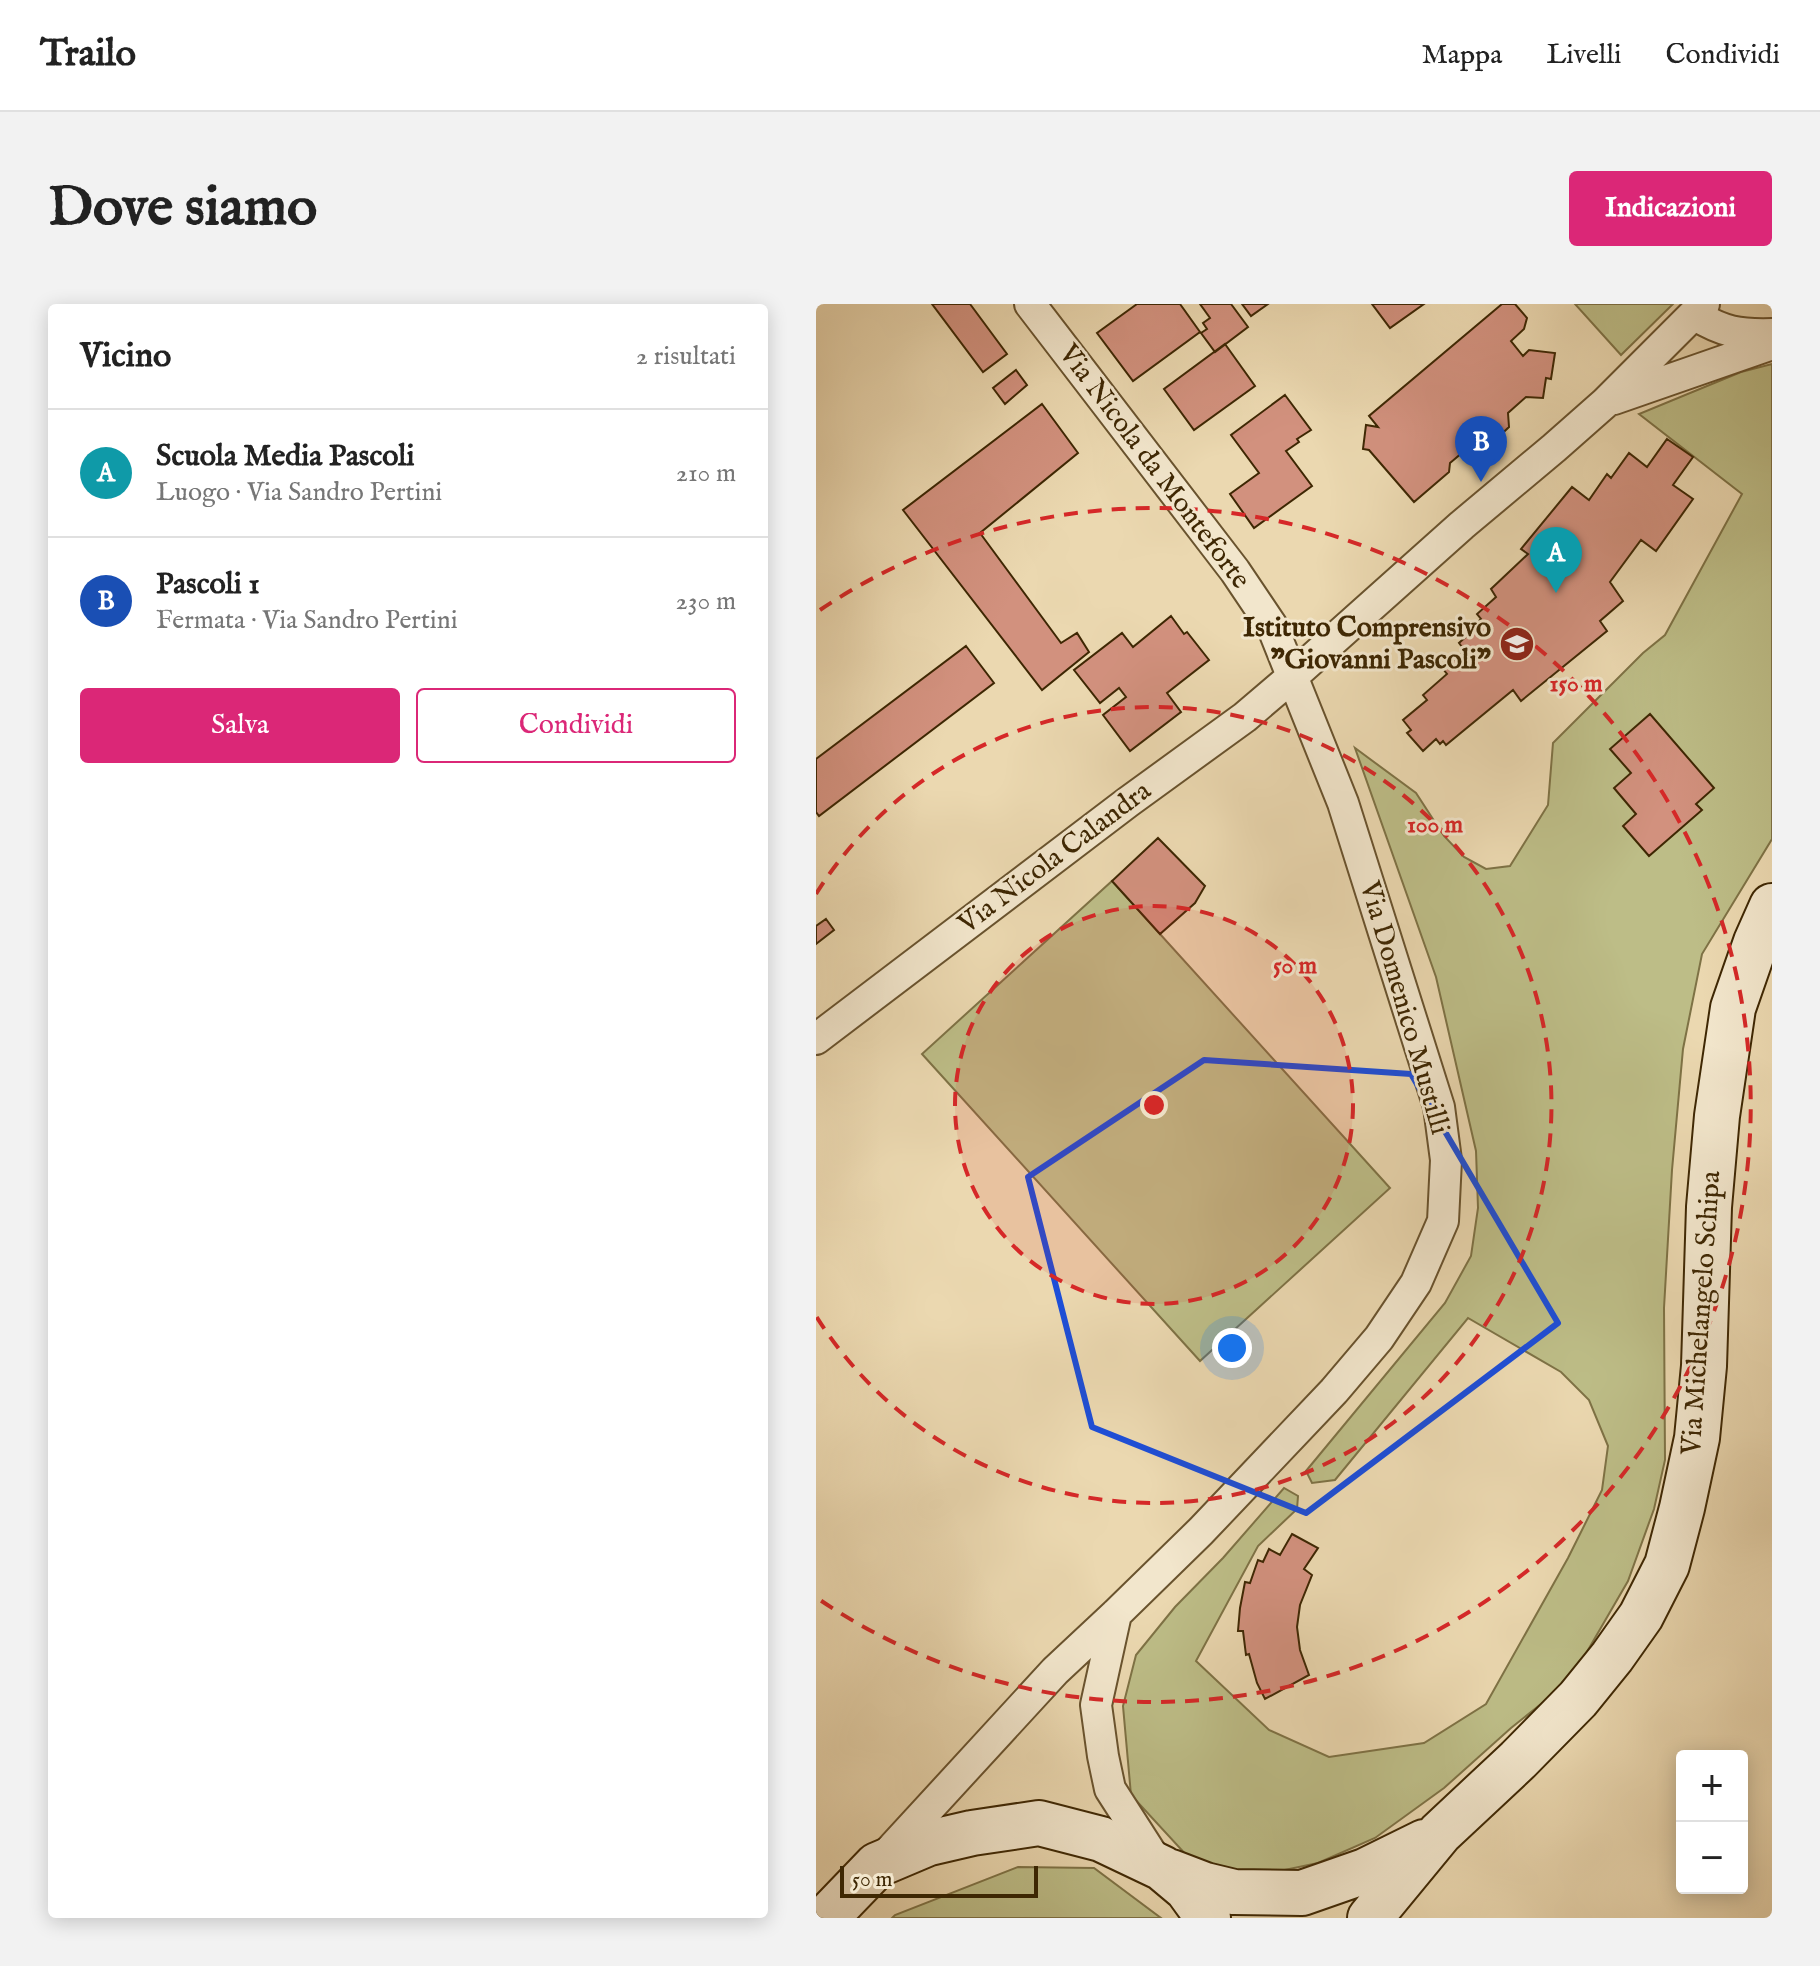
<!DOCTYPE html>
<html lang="it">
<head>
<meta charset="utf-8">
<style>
  :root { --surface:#fff; --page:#f2f2f2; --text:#222; --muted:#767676; --line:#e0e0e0; --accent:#db2777 }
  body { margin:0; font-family:"IM FELL English",serif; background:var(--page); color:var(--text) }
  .controls { position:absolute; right:24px; bottom:24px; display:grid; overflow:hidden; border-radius:8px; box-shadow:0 4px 20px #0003 }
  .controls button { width:72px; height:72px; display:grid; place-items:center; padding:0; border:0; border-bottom:2px solid var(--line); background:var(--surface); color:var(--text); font:40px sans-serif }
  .scale { position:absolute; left:24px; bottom:20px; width:198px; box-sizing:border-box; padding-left:8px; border:4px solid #3e2703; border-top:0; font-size:22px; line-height:28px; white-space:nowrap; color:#3e2703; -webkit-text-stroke:6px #f2e6cc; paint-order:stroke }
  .you { position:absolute; left:416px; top:1044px; width:28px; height:28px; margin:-20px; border:6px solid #fff; border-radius:50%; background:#1a73e8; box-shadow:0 0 0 12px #1a73e833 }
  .badge { display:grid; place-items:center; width:52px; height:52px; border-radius:50%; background:var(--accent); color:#fff; font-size:26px; font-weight:700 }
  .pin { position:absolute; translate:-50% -66px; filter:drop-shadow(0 2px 4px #0008) }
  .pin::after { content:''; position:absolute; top:42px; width:28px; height:24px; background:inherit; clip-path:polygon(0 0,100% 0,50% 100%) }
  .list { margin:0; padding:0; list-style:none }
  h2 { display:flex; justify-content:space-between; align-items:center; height:104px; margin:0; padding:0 32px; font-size:34px }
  h2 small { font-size:26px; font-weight:400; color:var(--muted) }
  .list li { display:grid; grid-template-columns:52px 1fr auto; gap:24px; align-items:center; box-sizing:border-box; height:128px; padding:0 32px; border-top:2px solid var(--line) }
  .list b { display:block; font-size:30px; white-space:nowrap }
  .list p { margin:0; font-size:26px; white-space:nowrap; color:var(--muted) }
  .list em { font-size:26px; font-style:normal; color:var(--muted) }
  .actions { display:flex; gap:16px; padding:24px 32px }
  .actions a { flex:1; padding:18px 0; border:2px solid var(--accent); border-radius:8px; text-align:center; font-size:28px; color:var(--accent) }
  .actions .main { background:var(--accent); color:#fff }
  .map { position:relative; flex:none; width:956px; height:1614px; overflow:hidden; border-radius:8px }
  header { display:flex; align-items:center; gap:48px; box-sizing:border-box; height:112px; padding:0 40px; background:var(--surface); border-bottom:2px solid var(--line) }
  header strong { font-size:38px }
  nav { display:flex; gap:44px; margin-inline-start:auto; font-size:28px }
  .intro { display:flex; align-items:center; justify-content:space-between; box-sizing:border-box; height:192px; padding:0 48px }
  h1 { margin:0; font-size:56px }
  .button { padding:20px 36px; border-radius:8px; background:var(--accent); color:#fff; font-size:28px; font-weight:700 }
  main { display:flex; gap:48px; padding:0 48px }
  aside { flex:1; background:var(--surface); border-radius:8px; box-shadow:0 4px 20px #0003 }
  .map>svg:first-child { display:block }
  .green { fill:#bdbd87; stroke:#7e7245; stroke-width:2 }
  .building { fill:#d2917e; stroke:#3e2703; stroke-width:2 }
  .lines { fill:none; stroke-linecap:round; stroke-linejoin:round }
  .street-casing { stroke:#69532e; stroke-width:34 }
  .secondary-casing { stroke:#3e2703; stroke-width:48 }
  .street { stroke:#f2e6cc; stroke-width:30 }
  .secondary { stroke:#f2e6cc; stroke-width:44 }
  .marked { fill:none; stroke:#1d4ed8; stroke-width:6; stroke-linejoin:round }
  .ring { fill:none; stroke:#d62828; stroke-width:4; stroke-dasharray:14 10 }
  .labels { text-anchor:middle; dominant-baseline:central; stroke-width:6; stroke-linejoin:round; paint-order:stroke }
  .street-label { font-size:28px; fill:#3e2703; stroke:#f2e6cc }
  .poi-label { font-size:28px; font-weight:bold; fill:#3e2703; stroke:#f2e6cc; text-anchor:end }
  .centre { fill:#d62828; stroke:#f2e6cc; stroke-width:4 }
  .ring-label { font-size:24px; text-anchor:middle; font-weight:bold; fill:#d62828; stroke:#f2e6cc; stroke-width:6; stroke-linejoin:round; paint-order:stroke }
</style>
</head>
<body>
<header>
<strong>Trailo</strong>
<nav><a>Mappa</a><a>Livelli</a><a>Condividi</a></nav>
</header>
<div class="intro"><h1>Dove siamo</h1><a class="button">Indicazioni</a></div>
<main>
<aside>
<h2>Vicino<small>2 risultati</small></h2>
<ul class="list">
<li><span class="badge" style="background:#0f9aa8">A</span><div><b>Scuola Media Pascoli</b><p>Luogo · Via Sandro Pertini</p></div><em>210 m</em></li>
<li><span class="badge" style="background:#1a4fb4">B</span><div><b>Pascoli 1</b><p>Fermata · Via Sandro Pertini</p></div><em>230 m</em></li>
</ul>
<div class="actions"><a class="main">Salva</a><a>Condividi</a></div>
</aside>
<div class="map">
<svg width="956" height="1614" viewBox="0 0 956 1614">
  <rect width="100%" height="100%" fill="#ebd8b0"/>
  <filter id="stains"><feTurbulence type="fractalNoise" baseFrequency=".0025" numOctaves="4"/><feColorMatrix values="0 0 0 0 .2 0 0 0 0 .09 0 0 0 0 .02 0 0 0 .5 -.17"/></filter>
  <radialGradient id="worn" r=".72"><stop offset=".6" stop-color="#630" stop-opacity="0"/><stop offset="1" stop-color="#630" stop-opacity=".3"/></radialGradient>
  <!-- green -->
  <path class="green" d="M 759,0 L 857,0 L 805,51 Z
    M 956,60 L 956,535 L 886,650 L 867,745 L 856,866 L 848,1004 L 849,1156 L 838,1205 L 812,1277 L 754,1377 L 695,1424 L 628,1484 L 559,1534 L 502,1559 L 420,1576 L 373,1554 L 315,1491 L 307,1402 L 320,1351 L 359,1303 L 407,1254 L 468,1184 L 482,1192 L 481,1205 L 442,1242 L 380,1357 L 453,1426 L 513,1453 L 608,1439 L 670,1400 L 752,1254 L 786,1186 L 792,1142 L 773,1096 L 745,1068 L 652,1014 L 519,1176 L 496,1179 L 490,1167 L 629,999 L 655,952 L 662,904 L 660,847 L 620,673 L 539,444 L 600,489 L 628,532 L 648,553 L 670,565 L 694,562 L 732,501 L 737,439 L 827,349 L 849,331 L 926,190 L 823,110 L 925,68 Z
    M 296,577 L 574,884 L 384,1057 L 106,750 Z
    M 202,1563 L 278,1564 L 345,1614 L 76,1614 L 79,1611 Z"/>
  <!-- building -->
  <path class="building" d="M 116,0 L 154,0 L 191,50 L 167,68 Z
    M 321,0 L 364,0 L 384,28 L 317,77 L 281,29 Z
    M 384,0 L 415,0 L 432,23 L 399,48 L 385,29 L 391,25 L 387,19 L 394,14 Z
    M 426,0 L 452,0 L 435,12 Z
    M 556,0 L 608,0 L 574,24 Z
    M 686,0 L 699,0 L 711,14 L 708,25 L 695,37 L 707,52 L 713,46 L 739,49 L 735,75 L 730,74 L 727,94 L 710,93 L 692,109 L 693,123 L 677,138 L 659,138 L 634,159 L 633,168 L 598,198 L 553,146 L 547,145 L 550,121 L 562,123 L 553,112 Z
    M 409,40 L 439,82 L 378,126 L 348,85 Z
    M 200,66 L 211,81 L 189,100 L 177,84 Z
    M 469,91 L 495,126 L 481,135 L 483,138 L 470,147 L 496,182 L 438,224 L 414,190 L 443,169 L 415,131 Z
    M 226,100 L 262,149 L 164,229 L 245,339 L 261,329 L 273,348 L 226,386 L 87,206 Z
    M 851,135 L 877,153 L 857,181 L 877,195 L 840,247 L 825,236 L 794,278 L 807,297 L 784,317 L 791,327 L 705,397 L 697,386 L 630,441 L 627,437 L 624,440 L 620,435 L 607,447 L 591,429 L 595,426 L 587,416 L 611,396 L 607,391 L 631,370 L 627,365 L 649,347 L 643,339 L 663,321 L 661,319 L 665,315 L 661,310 L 680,293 L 675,285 L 712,250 L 705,245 L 756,183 L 773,196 L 791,170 L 795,174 L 813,149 L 831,163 Z
    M 355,312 L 368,330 L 371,328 L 393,356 L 351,389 L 365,408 L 314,447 L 287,411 L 310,393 L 303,384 L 284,399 L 258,366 L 306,329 L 317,343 Z
    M 150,342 L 178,379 L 3,512 L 0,508 L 0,455 Z
    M 834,410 L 898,484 L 880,500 L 886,506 L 833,552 L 807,522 L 820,510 L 798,484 L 815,469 L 794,445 Z
    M 342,534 L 389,582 L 379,599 L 344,630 L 296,577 Z
    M 10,615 L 18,626 L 0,640 L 0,622 Z
    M 476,1230 L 502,1244 L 488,1265 L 496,1271 L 484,1301 L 481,1323 L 484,1346 L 493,1371 L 449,1395 L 441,1379 L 433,1350 L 430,1351 L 427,1327 L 422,1327 L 424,1304 L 429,1278 L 434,1279 L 442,1256 L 447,1258 L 453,1245 L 464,1251 Z"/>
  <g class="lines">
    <!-- street casing -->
    <g class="street-casing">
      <path id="street" d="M 879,11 C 907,28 923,31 956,30
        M 798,95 L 956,40
        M 0,735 L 312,498 L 429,413 L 477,372 L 646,221 L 738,144 L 789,99 L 888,0
        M 300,1310 L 280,1401 L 287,1452 L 294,1485 L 344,1563
        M 70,1551 L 239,1367 L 300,1310 L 385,1227 L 518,1087 L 563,1034 L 600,979 L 627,917 L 630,856 L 623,803 L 527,499 L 456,322 L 419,267 L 214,0"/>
    </g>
    <!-- secondary casing -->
    <g class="secondary-casing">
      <path id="secondary" d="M 355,1568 L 389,1581 L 418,1588 L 486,1589 L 549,1567 L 608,1538
        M 10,1614 L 61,1561 L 113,1539 L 156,1529 L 223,1519 L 285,1535 L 346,1564 L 371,1585 L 392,1614
        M 554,1614 L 624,1529 L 702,1456 L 762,1395 L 796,1353 L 825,1312 L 851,1261 L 866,1204 L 881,1134 L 888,1062 L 893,903 L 901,812 L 917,704 L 940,638 L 956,602"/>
    </g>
    <!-- street -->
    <use href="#street" class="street"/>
    <!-- secondary -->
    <use href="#secondary" class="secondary"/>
  </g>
  <!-- marked area -->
  <path class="marked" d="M 388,756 L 595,770 L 742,1019 L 490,1209 L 276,1123 L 212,873 Z"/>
  <!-- distance rings -->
  <circle cx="338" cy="801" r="199" fill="#d62828" fill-opacity=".12"/>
  <g class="ring">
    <circle cx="338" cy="801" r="199"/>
    <path d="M0 590A398 398 0 1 1 0 1012"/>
    <path d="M4 306A597 597 0 1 1 4 1296"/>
  </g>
  <!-- icons -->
  <defs>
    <g id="school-disc" transform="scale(1.8)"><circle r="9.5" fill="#8f2418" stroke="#f2e6cc"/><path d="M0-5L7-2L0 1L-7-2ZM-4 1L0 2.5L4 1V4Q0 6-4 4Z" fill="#fff"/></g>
  </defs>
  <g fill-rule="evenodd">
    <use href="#school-disc" x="701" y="340"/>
  </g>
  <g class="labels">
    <!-- street labels -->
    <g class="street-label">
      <text transform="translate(338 163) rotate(53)">Via Nicola da Monteforte</text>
      <text transform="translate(239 554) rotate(-37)">Via Nicola Calandra</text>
      <text transform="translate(588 704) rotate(74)">Via Domenico Mustilli</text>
      <text transform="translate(886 1009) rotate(-86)">Via Michelangelo Schipa</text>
    </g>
    <!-- poi labels -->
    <g class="poi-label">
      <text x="675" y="324">Istituto Comprensivo<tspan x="675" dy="32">"Giovanni Pascoli"</tspan></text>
    </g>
  </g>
  <circle cx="338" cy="801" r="12" class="centre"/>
  <g class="ring-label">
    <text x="760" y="387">150 m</text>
    <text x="619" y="528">100 m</text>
    <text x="479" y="669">50 m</text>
  </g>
  <rect width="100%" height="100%" filter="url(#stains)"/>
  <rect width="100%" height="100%" fill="url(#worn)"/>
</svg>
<div class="controls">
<button>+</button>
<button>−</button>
</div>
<div class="scale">50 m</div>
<div class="you"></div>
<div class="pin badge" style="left:740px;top:289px;background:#0f9aa8">A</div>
<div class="pin badge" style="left:665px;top:178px;background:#1a4fb4">B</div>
</div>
</main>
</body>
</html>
